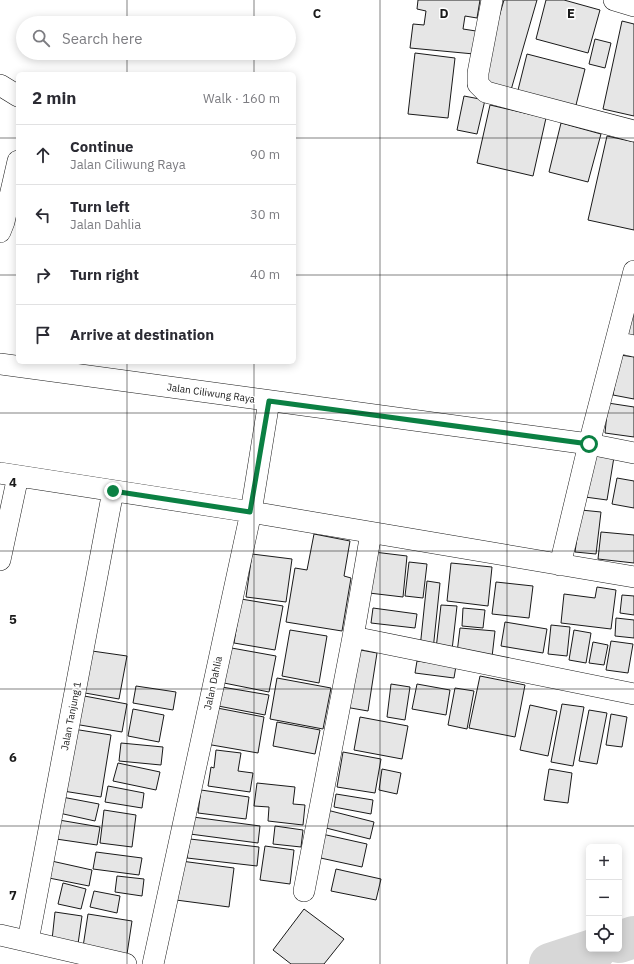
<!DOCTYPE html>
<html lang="en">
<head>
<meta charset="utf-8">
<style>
  :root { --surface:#fff; --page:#f7f7f7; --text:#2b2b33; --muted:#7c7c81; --line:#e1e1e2 }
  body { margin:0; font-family:"IBM Plex Sans",sans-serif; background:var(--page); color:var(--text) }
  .controls { position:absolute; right:12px; bottom:12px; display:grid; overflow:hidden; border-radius:6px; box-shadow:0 2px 10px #0003 }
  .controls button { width:36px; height:36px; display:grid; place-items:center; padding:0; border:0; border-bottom:1px solid var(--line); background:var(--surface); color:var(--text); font:20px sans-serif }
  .stop { position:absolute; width:12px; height:12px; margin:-9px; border:3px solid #0b8043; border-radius:50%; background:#fff }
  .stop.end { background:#0b8043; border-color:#fff; box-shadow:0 1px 4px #0008 }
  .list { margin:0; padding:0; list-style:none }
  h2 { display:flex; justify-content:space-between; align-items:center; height:52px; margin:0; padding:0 16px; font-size:17px }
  h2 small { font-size:13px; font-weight:400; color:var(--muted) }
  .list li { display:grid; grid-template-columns:26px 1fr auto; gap:12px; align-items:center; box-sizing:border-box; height:60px; padding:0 16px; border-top:1px solid var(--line) }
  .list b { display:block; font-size:15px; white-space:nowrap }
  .list p { margin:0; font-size:13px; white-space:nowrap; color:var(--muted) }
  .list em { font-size:13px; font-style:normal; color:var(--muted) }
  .icon { flex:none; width:22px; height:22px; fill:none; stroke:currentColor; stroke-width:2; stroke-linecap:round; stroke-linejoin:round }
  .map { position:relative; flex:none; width:634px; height:964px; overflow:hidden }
  .search { position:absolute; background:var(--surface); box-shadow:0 2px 10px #0003; left:16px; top:16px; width:280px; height:44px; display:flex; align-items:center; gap:10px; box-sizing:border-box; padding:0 14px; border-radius:22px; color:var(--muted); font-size:15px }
  .panel { position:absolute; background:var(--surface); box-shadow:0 2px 10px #0003; left:16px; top:72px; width:280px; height:292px; border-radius:6px }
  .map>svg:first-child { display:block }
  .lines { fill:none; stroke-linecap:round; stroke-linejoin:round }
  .river { stroke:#d7d7d7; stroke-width:42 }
  .building { fill:#e6e6e6; stroke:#1a1a1a }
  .street-casing { stroke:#1a1a1a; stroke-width:22 }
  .street { stroke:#fff; stroke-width:21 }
  .route { stroke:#0b8043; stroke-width:5 }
  .grid { fill:none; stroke:#1a1a1a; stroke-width:1; stroke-opacity:0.55 }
  .labels { text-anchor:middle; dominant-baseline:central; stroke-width:3; stroke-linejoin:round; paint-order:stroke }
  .street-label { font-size:10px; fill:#1a1a1a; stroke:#fff }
  .grid-label { font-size:13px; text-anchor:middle; font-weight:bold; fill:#1a1a1a; stroke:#fff; stroke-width:3; stroke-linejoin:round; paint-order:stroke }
</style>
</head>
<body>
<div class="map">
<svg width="634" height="964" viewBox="0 0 634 964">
  <rect width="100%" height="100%" fill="#fff"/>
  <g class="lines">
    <!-- river -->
    <path class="river" d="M 619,942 L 634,937
      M 550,964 L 596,949"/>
  </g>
  <!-- building -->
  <path class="building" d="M 418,0 L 480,0 L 477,18 L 465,16 L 463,29 L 476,31 L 474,54 L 410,48 L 413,24 L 424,25 L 426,11 L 417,9 Z
    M 504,0 L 537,0 L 511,90 L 480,81 Z
    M 546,0 L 564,0 L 600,10 L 588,53 L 536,39 Z
    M 622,21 L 634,24 L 634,116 L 603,109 Z
    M 595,39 L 611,43 L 605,68 L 589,64 Z
    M 415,53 L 455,58 L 448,118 L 408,114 Z
    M 527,54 L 585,69 L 575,109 L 517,94 Z
    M 464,96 L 485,100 L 477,134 L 457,130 Z
    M 490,105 L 546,118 L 533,176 L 477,163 Z
    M 561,123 L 601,134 L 588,182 L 549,172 Z
    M 607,136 L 634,142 L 634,230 L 588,220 Z
    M 634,297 L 634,339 L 625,337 Z
    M 620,355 L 634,357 L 634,399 L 613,395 Z
    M 608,403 L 634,407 L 634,437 L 605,433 Z
    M 592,453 L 614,457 L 607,500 L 585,497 Z
    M 617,478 L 634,481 L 634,508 L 612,504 Z
    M 581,510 L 601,512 L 596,554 L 575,552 Z
    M 601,532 L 634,535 L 634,563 L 598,559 Z
    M 314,534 L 350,541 L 344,576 L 351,578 L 342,631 L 286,622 L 295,568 L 307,570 Z
    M 374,552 L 407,556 L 403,597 L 369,593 Z
    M 252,554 L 292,559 L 286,602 L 246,597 Z
    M 409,562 L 427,564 L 423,598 L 405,596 Z
    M 451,563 L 492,567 L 488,606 L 447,601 Z
    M 427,581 L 440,583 L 433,650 L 420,648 Z
    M 496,582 L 533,586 L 529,618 L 492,614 Z
    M 597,587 L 616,590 L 611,629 L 561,623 L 564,594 L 595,598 Z
    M 622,595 L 634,596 L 634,615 L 620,613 Z
    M 241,599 L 283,606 L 275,650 L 234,643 Z
    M 441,605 L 457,606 L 452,650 L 436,649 Z
    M 373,608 L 417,614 L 415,628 L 371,623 Z
    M 463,608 L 485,610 L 483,628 L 462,626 Z
    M 616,618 L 634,620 L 634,638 L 615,636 Z
    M 505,622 L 547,629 L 543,653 L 501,646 Z
    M 551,625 L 570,627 L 567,656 L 548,654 Z
    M 460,628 L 495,631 L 492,657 L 457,653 Z
    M 290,630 L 327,636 L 319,683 L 282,676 Z
    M 574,630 L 591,633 L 586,663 L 569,660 Z
    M 611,641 L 633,644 L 628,673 L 606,670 Z
    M 593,642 L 608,645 L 604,665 L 589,663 Z
    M 226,647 L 276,656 L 269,692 L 219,682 Z
    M 355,649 L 377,653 L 368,711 L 345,707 Z
    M 92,651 L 127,656 L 119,699 L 85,693 Z
    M 417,661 L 456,666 L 454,678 L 415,673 Z
    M 480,676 L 525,685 L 515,737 L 469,728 Z
    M 277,678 L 331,688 L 323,729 L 270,719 Z
    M 391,684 L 410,687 L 405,720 L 387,717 Z
    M 417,684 L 450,690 L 446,715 L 412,709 Z
    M 136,686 L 176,692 L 173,710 L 133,703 Z
    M 216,686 L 269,695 L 265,715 L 213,705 Z
    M 455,688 L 474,691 L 467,729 L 448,725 Z
    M 79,695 L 127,704 L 122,732 L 74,724 Z
    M 562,704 L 584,707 L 573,766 L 551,762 Z
    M 530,705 L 557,711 L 548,756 L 520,750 Z
    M 212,707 L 264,717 L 258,753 L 206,744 Z
    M 133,709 L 164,715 L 159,742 L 128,736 Z
    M 589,710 L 607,713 L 597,764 L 579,761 Z
    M 611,714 L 627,717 L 622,747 L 606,745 Z
    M 360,717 L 408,726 L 402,759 L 354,750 Z
    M 277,722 L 320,730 L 315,754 L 273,746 Z
    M 73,729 L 111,735 L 101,797 L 63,791 Z
    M 121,743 L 163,747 L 161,765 L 119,761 Z
    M 216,750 L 241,753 L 238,771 L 253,773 L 250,792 L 208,786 L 211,767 L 214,768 Z
    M 343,752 L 381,759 L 375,793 L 337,787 Z
    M 118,763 L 160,772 L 156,790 L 113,781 Z
    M 382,769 L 401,773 L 397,794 L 379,790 Z
    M 549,769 L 572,773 L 568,803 L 544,800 Z
    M 257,783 L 295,787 L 293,804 L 305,805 L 303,825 L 268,821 L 269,807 L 254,806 Z
    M 108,786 L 144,793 L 142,808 L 105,802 Z
    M 201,790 L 249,797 L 246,819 L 198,813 Z
    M 336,794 L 373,800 L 371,814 L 334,807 Z
    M 62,797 L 99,804 L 95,821 L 59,813 Z
    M 104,810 L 136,815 L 132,847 L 100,843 Z
    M 327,810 L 374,822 L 370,839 L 322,827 Z
    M 193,817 L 260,826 L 258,843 L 190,834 Z
    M 59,820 L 100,827 L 97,845 L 56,839 Z
    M 275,826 L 303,830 L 301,847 L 273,844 Z
    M 322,834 L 367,844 L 362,867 L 316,857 Z
    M 190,839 L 259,847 L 257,866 L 187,858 Z
    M 265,846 L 294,850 L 290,884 L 260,880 Z
    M 96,852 L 142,858 L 139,875 L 93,869 Z
    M 47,860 L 92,870 L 89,886 L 44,877 Z
    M 181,861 L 234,868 L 229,907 L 176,900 Z
    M 336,869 L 381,879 L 376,900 L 331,891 Z
    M 117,876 L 144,879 L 142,896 L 115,892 Z
    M 63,883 L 86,889 L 81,909 L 58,904 Z
    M 94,891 L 120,896 L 117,913 L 90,907 Z
    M 304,909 L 344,939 L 324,964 L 291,964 L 273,950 Z
    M 55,912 L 82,916 L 78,944 L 52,940 Z
    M 88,914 L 132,921 L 127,954 L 83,947 Z"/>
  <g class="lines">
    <!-- street casing -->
    <g class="street-casing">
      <path id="street" d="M 492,0 L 478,73 L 478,84 L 486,92 L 634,131
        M 614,0 L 634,6
        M 0,85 L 18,96
        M 0,232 L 4,222 L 18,161
        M 616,342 L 634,346
        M 0,364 L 589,444 L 634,453
        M 0,473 L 251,512 L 634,577
        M 0,560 L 18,476
        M 560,565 L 589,444 L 634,271
        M 353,637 L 634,694
        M 304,891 L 353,637 L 371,533
        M 0,935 L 126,964
        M 28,941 L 113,491
        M 153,964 L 251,512 L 269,401"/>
    </g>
    <!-- street -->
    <use href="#street" class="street"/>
  </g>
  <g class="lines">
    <!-- route -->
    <path class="route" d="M 113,491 L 250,512 L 269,401 L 589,444"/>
  </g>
  <!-- grid -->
  <path class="grid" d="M 127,0 L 127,23M 254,0 L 254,23M 380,0 L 380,964M 507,0 L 507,964M 127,53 L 127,74M 254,53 L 254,74M 0,138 L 18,138M 294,138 L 634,138M 0,275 L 18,275M 294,275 L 634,275M 127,362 L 127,964M 254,362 L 254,964M 0,413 L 634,413M 0,551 L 634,551M 0,689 L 634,689M 0,826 L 634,826"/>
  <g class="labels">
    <!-- street labels -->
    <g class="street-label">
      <text transform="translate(211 393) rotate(8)">Jalan Ciliwung Raya</text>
      <text transform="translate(213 683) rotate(-78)">Jalan Dahlia</text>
      <text transform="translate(71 716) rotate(-79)">Jalan Tanjung 1</text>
    </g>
  </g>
  <g class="grid-label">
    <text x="317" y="18">C</text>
    <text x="444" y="18">D</text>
    <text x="571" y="18">E</text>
    <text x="13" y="487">4</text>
    <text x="13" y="624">5</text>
    <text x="13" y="762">6</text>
    <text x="13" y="900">7</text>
  </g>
</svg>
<div class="controls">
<button>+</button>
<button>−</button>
<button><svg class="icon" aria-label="locate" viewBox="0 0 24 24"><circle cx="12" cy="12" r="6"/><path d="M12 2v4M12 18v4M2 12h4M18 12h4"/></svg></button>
</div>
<div class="stop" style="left:589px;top:444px"></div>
<div class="stop end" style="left:113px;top:491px"></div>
<div class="search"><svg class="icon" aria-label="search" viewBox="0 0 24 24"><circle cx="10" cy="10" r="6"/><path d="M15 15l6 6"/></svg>Search here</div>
<section class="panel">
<h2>2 min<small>Walk · 160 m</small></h2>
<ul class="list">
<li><svg class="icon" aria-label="ahead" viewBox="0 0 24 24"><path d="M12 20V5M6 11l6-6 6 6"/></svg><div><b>Continue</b><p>Jalan Ciliwung Raya</p></div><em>90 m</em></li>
<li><svg class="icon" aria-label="left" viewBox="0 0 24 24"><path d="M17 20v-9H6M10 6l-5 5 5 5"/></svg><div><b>Turn left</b><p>Jalan Dahlia</p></div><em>30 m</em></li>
<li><svg class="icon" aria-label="right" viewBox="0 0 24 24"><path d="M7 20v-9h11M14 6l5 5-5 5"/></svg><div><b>Turn right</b></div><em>40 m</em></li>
<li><svg class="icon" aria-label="arrive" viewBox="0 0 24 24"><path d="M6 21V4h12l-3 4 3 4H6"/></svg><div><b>Arrive at destination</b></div></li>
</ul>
</section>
</div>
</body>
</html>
